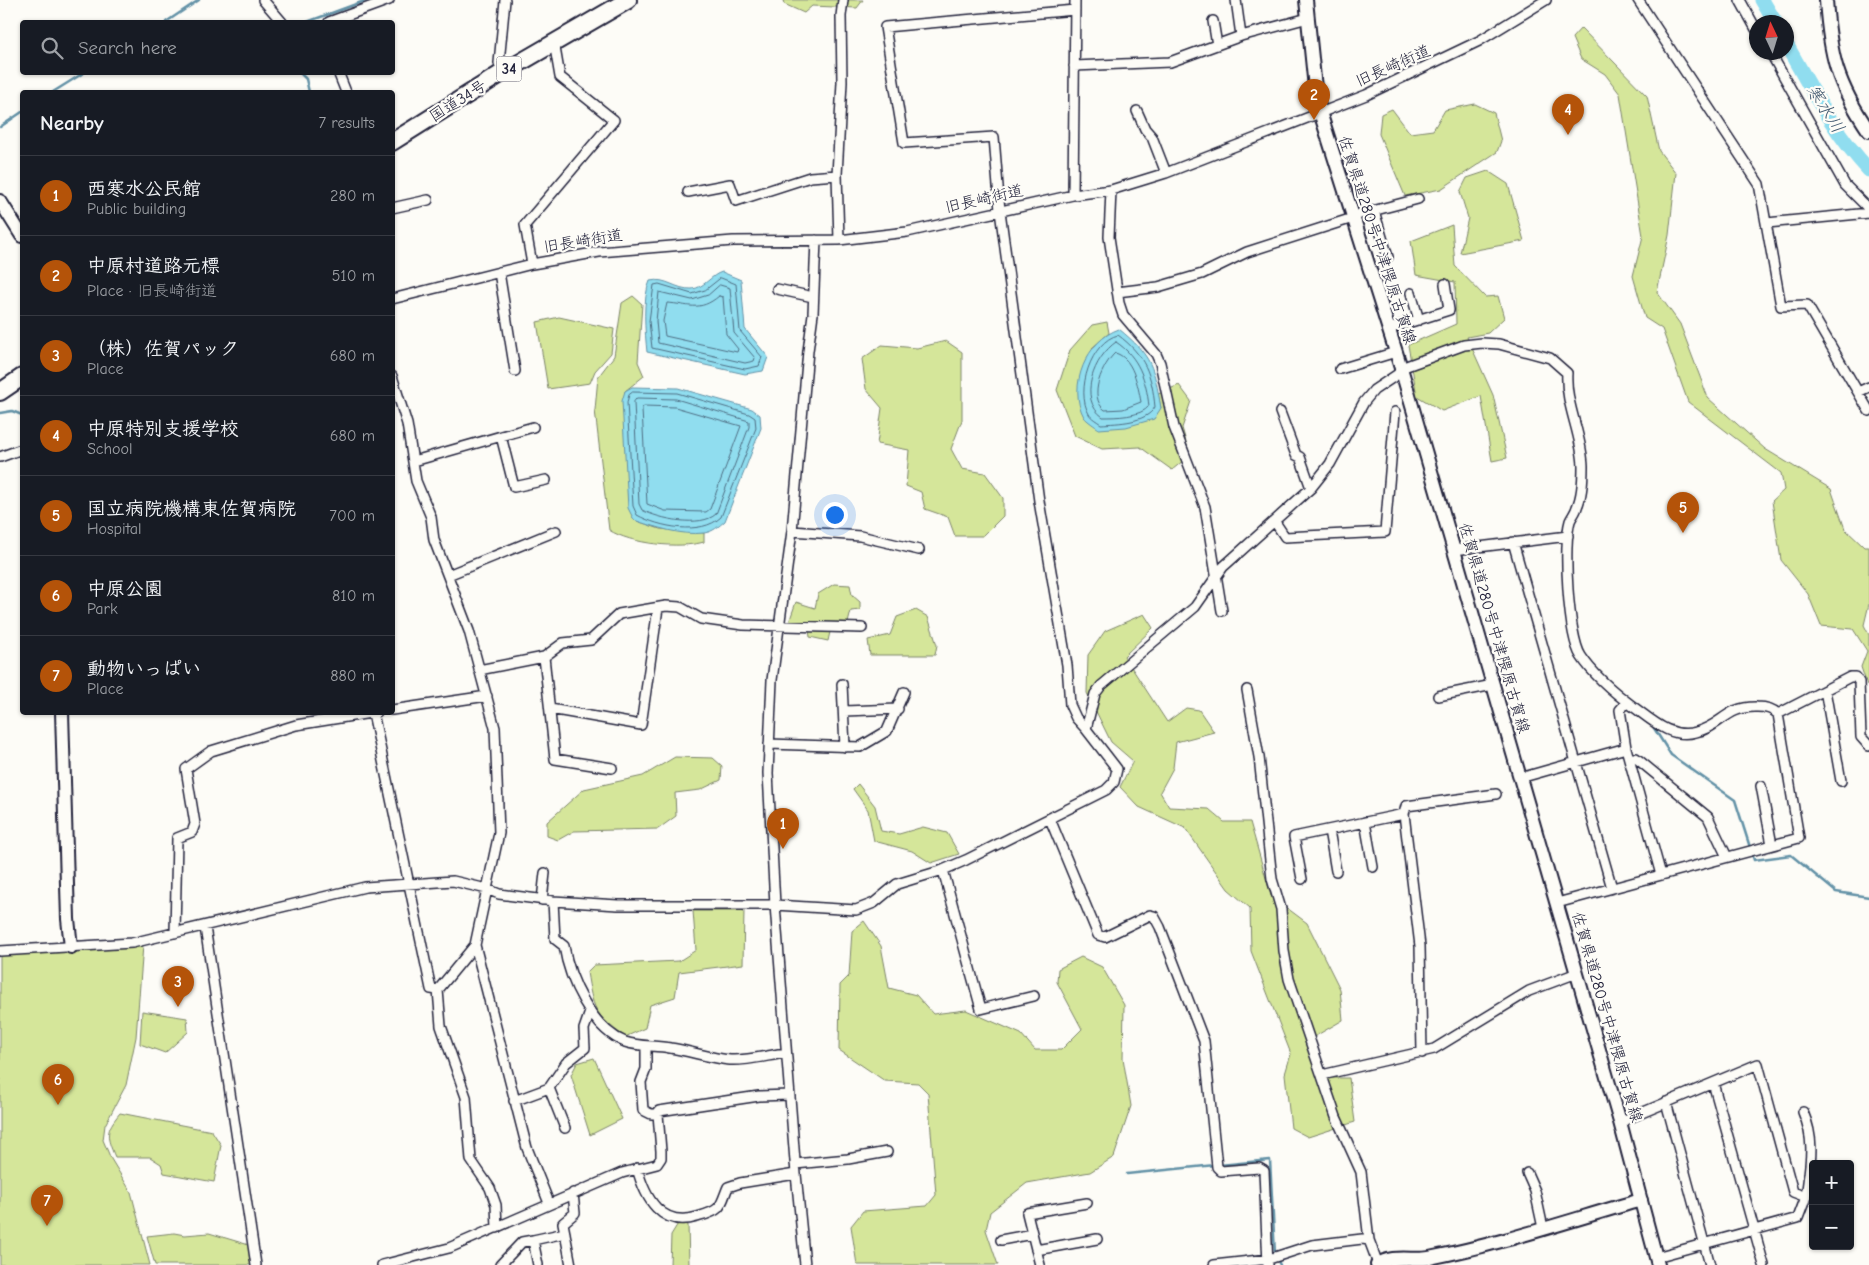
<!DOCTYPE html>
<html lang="en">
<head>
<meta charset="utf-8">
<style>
  :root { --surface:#171b24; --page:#20242c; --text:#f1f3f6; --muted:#9ea1a6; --line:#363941; --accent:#b45309 }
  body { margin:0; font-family:"Comic Neue","Klee One",sans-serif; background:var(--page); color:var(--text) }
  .controls { position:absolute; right:15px; bottom:15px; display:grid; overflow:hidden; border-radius:5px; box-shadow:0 1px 4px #0004 }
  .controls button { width:45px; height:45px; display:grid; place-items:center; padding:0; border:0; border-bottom:1px solid var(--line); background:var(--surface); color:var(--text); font:25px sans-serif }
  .compass { position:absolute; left:1749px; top:15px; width:45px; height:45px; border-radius:50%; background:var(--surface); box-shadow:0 1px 4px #0004; rotate:356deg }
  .you { position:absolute; left:834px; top:514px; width:18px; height:18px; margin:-12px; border:4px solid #fff; border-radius:50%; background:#1a73e8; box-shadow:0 0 0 8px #1a73e833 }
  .badge { display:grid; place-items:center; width:32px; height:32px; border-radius:50%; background:var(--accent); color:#fff; font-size:16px; font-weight:700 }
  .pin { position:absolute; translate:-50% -41px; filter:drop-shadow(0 1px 2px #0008) }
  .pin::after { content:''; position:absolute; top:26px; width:18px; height:15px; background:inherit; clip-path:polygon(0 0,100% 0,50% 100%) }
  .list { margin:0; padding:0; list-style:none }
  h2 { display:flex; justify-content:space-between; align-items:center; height:65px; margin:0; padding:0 20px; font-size:21px }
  h2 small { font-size:16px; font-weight:400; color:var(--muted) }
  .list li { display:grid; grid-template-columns:32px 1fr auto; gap:15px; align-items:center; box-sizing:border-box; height:80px; padding:0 20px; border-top:1px solid var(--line) }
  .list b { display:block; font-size:19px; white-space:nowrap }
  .list p { margin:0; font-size:16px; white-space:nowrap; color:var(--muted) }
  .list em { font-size:16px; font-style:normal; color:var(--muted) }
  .icon { flex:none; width:28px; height:28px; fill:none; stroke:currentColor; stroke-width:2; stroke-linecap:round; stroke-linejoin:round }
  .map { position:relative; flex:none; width:1869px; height:1265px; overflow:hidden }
  .search { position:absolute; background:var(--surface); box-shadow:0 1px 4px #0004; left:20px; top:20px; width:375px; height:55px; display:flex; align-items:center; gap:12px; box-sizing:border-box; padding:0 18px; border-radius:5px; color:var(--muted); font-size:19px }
  .panel { position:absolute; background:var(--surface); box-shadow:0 1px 4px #0004; left:20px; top:90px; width:375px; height:625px; border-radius:5px }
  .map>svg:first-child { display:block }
  .green { fill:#d5e69a; stroke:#7c846a }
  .water { fill:#90ddef; stroke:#6492a7 }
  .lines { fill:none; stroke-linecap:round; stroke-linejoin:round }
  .shore { stroke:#4e6d83; stroke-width:1 }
  .stream { stroke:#6492a7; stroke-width:2.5 }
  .river { stroke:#90ddef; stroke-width:15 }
  .street-casing { stroke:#22223b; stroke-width:12 }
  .secondary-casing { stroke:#22223b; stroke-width:16 }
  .highway-casing { stroke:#22223b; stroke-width:20 }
  .street { stroke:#fdfcf7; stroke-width:9 }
  .secondary { stroke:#fdfcf7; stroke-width:12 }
  .highway { stroke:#fdfcf7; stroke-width:16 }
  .labels { text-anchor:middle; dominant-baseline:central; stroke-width:4.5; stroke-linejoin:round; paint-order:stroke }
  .shield { fill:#fdfcf7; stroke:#646373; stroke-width:1 }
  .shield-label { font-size:15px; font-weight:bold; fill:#22223b }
  .street-label { font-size:16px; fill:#22223b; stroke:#fdfcf7 }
  .water-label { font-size:18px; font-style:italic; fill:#435a71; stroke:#fdfcf7 }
</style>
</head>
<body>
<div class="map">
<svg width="1869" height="1265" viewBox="0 0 1869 1265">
  <rect width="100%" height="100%" fill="#fdfcf7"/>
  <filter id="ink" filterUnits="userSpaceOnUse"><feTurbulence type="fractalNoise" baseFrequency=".02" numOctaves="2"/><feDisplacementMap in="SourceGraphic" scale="10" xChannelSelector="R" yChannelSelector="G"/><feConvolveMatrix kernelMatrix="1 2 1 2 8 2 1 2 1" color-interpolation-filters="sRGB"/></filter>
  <g filter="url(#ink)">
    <!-- green -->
    <path class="green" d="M 783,0 L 863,0 L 857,8 L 812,6 L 804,13 L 784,4 Z
      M 1581,28 L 1647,96 L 1659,151 L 1676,173 L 1669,235 L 1657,292 L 1680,324 L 1708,398 L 1765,449 L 1831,489 L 1845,529 L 1864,547 L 1869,547 L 1869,604 L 1864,625 L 1869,635 L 1869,683 L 1867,685 L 1861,667 L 1867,651 L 1853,629 L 1821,626 L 1808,594 L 1781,560 L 1772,501 L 1784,490 L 1781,473 L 1688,402 L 1662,329 L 1645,318 L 1633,276 L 1643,236 L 1620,94 L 1605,74 L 1581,59 L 1572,38 Z
      M 1475,104 L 1494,113 L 1501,141 L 1497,152 L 1441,189 L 1405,196 L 1379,134 L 1381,114 L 1392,109 L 1410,133 L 1433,130 L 1445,110 Z
      M 1488,171 L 1508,184 L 1524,241 L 1460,253 L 1468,218 L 1460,192 L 1467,178 Z
      M 1452,225 L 1455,266 L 1485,297 L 1498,296 L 1504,318 L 1488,333 L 1467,337 L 1493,395 L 1507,458 L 1492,461 L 1481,396 L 1442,411 L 1417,396 L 1408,345 L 1456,324 L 1455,282 L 1416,275 L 1411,241 Z
      M 633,296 L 642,304 L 638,362 L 644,376 L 625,391 L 628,495 L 634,520 L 660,529 L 704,533 L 704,542 C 679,549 631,544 609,530 L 595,410 L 598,377 L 614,356 L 622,303 Z
      M 559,317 L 614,329 L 611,353 L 595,371 L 590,383 L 548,389 L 537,322 Z
      M 1107,322 L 1109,333 L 1092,348 L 1161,408 L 1158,394 L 1179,385 L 1191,401 L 1182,428 L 1190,455 L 1172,470 L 1140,447 L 1102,449 L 1075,436 L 1057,390 L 1070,350 L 1092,325 Z
      M 946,341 L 962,352 L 962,420 L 951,449 L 962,469 L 985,473 L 1003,498 L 1003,516 L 983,536 L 955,536 L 948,517 L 925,509 L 921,492 L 906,486 L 909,450 L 877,444 L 882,408 L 866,389 L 862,359 L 882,345 L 917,348 Z
      M 834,584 L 850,585 L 852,595 L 860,602 L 860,610 L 851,611 L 848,623 L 832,623 L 828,641 L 810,637 L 808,624 L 788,625 L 796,602 L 815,608 L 818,594 Z
      M 916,610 L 928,617 L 937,645 L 935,655 L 870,655 L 868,640 L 890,635 L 897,617 Z
      M 1144,614 L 1153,628 L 1124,656 L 1167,722 L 1186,708 L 1199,710 L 1214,732 L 1176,742 L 1173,768 L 1160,792 L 1169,807 L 1209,809 L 1224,822 L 1250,822 L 1271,896 L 1307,923 L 1340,989 L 1343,1020 L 1312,1038 L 1326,1078 L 1349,1078 L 1355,1122 L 1308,1137 L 1291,1128 L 1285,1074 L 1291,1054 L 1251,951 L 1250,908 L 1228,889 L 1185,828 L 1139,807 L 1120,787 L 1133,761 L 1111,742 L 1087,693 L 1088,655 L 1105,631 Z
      M 675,757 L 713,758 L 722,766 L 721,780 L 700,790 L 675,793 L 676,816 L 658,829 L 574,831 L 558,840 L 547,836 L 547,822 L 584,789 L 643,776 Z
      M 858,784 L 875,806 L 881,831 L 899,834 L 923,827 L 947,833 L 959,854 L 931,863 L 912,851 L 874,841 L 868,810 L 853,789 Z
      M 693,911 L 744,911 L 743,964 L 679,972 L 675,997 L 650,1005 L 645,1028 L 625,1037 C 594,1014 593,1009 587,972 L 594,965 L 679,961 L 696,950 Z
      M 864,921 L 881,946 L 889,988 L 916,995 L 933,1014 L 966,1010 L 1021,1034 L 1035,1050 L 1061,1050 L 1082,1029 L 1057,982 L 1058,969 L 1081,957 L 1102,967 L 1124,1005 L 1123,1058 L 1131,1106 L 1114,1157 L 1090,1172 L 1027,1183 L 990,1212 L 986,1230 L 998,1265 L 857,1265 L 851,1226 L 863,1211 L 927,1206 L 936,1195 L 928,1093 L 918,1083 L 885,1081 L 839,1050 L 840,985 L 849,976 L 852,931 Z
      M 143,945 L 136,1037 L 126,1085 L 105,1125 L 103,1140 L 111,1159 L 131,1192 L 150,1265 L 0,1265 L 0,955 Z
      M 142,1011 L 187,1018 L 188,1032 L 165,1053 L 140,1044 Z
      M 594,1058 L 622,1119 L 590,1135 L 571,1075 L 577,1063 Z
      M 120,1113 L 212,1131 L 221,1145 L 214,1182 L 164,1173 L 161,1164 L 150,1157 L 115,1157 C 106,1136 105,1131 120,1113 Z
      M 679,1222 L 688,1225 L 689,1265 L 670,1265 L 671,1235 Z
      M 174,1233 L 185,1235 L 209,1233 L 249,1245 L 252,1265 L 155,1265 L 147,1236 Z"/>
    <!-- water -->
    <path class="water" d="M 722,272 L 741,280 L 745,329 L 768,357 L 763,371 L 745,374 L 647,352 C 645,333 642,298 650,281 C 666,277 676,290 692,289 C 704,288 711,275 722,272 Z
      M 1119,329 C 1152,356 1154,367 1161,408 L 1154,419 L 1126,427 L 1099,429 C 1095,426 1087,421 1084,417 C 1067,386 1087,340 1119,329 Z
      M 632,387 L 678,388 L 752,409 L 760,415 L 761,428 L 725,521 C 719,526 713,532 704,533 C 682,536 654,527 634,520 L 628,508 L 622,401 L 625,391 Z"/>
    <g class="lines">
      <!-- shore -->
      <path class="shore" d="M 721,278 L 736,284 L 740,331 L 762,357 L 759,366 L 745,369 L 652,348 L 649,321 L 654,285 L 659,284 L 692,294 L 705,290 Z
        M 720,285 L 730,288 L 734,333 L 755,358 L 754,361 L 745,363 L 658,343 L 656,321 L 659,292 L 692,300 L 708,295 Z
        M 719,296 L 723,297 L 726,334 L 738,349 L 737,352 L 665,336 L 663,321 L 667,303 C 688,304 699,313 719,296 Z
        M 1118,335 C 1145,355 1152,375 1155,407 C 1146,423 1118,423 1101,424 C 1097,421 1091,418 1089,414 C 1075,391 1091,341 1118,335 Z
        M 1116,342 C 1139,357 1146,380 1149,406 C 1141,417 1115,417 1103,417 C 1077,399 1094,357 1116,342 Z
        M 1115,353 C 1133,357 1138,386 1141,402 L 1123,409 L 1105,410 C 1087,397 1103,364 1115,353 Z
        M 633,392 L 677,393 L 749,414 L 755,418 L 756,428 L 721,517 C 701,536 659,527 637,515 L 633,506 L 627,402 L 629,395 Z
        M 637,398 L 676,399 L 749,421 L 749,427 L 716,514 C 701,528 659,519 642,510 L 639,504 L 634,402 Z
        M 644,406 L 675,407 L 741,426 L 710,509 L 706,512 L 665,511 L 647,504 L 642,409 Z"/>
      <!-- stream -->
      <path class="stream" d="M 166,22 L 199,0
        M 307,22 L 367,0
        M 299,72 L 306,79 L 309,92
        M 53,92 L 85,72
        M 0,127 L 22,112
        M 0,413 L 12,411 L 22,415
        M 1652,725 L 1671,755 L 1735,800 L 1754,860 L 1791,855 L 1836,892 L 1869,897
        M 1220,1165 L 1270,1160 L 1275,1254
        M 1127,1174 L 1215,1165
        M 1277,1259 L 1280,1265"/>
      <!-- river -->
      <path class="river" d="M 1762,0 L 1775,22
        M 1786,44 C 1811,88 1834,133 1869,170"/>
      <!-- street casing -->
      <g class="street-casing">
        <path id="street" d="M 263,0 L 282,22
          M 1236,0 L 1241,36
          M 1638,0 L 1759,184 L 1781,306 L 1807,305 L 1869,411
          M 1740,0 L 1756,29
          M 1075,10 L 885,27 L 904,143 L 994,137 L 1000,211 L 1039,501 L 1067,665 L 1070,705 L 1076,718 L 1086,729
          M 1213,21 L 1217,45
          M 329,22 L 389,0
          M 1770,52 L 1845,185 L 1869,209
          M 1074,66 L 1170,62 L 1241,36 L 1308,18
          M 338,72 L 346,92
          M 502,73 L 499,63 L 505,0
          M 1137,111 L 1145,129 L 1152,137 L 1166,173
          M 1111,190 L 1109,237 L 1119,303 L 1123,315 L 1156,354 L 1160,363 L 1174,427 L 1205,507 L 1222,611
          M 688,192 L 730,184 L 736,201 L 810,177 L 837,175
          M 1073,195 L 1075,0
          M 392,208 L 428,200
          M 1374,211 L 1388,257
          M 1767,223 L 1869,213
          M 839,240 L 837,175 L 842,82 L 841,16 L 843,0
          M 532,264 L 525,225 L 614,120 L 560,77 L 554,42
          M 499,272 L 515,371
          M 777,289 L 813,297
          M 1117,292 L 1158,287 L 1202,274 L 1247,252 L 1353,218 L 1357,215 L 1418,199
          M 1411,293 L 1419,320
          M 392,299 L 532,264 L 599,252 L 733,241 L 839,240 L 907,232 L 1073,195 L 1111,190 L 1166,173 L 1366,95 L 1479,41 L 1546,0
          M 1389,329 L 1449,310 L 1445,284
          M 1340,369 L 1396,352
          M 392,376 L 407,424 L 416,481 L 431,517 L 434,540 L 469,631 L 495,728 L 499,833 L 475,945 L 527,1148 L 549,1203
          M 1858,392 L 1869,387
          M 1280,412 L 1296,455 L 1300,457 L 1311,488
          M 501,436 L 514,487 L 546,480
          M 0,457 L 22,449
          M 414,461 L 533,427
          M 1275,522 L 1285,537 L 1385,532 L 1395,412
          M 792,531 L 860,536 L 919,550
          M 1513,542 L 1612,888
          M 1454,550 L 1568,536
          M 448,575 L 556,531
          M 544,657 L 555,759 L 612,768
          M 479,670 L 544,657 L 563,643 L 591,640 L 619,614 L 666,606 L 680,607 L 701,619 L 743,625 L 862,628
          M 842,684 L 845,747
          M 1247,690 L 1259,757 L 1272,879 L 1281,909 L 1284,951 L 1289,979 L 1336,1117 L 1361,1172 L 1369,1240 L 1378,1264
          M 1825,690 L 1841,781
          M 1438,696 L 1493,685
          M 1627,702 L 1620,710 L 1626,748 L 1661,875
          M 550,709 L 641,725 L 658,608
          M 392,710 L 487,696
          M 844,711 L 898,709
          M 373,713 L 431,989 L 438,990 L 475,945
          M 769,744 L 860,747 L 887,731 L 904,692
          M 1629,758 L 1636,758 L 1708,817 L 1727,857
          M 1520,778 L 1626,748
          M 1761,786 L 1772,845
          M 1050,819 L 1098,935 L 1105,937 L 1150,915 L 1154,916 L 1160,927 L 1204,1041 L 1217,1167 L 1221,1171 L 1259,1168 L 1264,1171 L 1268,1265
          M 1365,822 L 1373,867
          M 1329,830 L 1336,871
          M 943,870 L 981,1009 L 1034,996
          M 1302,879 L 1294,837 L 1404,814
          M 542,900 L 545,873
          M 553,901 L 555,939 L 564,946 C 569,979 592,1029 625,1042 C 640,1047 655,1045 670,1048 C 690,1051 710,1058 730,1060 C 748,1061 769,1055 786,1053
          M 1557,903 L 1799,838 L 1778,714 L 1850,677 L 1856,677 L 1859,682 L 1861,737 L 1869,746
          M 205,927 L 256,1265
          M 175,933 L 177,838 L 192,832 L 195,824 L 186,769 L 211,751 L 296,725 L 377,712
          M 0,951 L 132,943 L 365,887 L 453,881 L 487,889 L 499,894 L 553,901 L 618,905 L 775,905 L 856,910 L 874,903 L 897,884 L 943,870 L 966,860 L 1106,790 L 1114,782 L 1117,769 L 1086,729 L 1095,694 L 1101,686 L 1195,607 L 1223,567 L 1311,488 L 1330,464 L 1364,402 L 1374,390 L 1398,374 L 1401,368 L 1464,345 L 1482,343 L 1499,344 L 1550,358 L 1567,373 C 1565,405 1582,434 1583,466 C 1583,478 1582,496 1577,507 C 1576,512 1572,516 1570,521 C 1563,544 1568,636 1581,656 C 1594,676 1616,694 1635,708 C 1654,722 1672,739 1696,732 C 1722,726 1726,706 1757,707 C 1765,707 1772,708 1778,714
          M 438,990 L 441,1026 L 466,1097 L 471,1160 L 490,1188 L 496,1205 L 497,1228
          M 646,1046 L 646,1069 L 641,1082 L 643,1110 L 651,1114 L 658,1114
          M 1422,1053 L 1420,946 L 1404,814 L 1406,806 L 1496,794
          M 1322,1075 L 1434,1049 L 1529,991 L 1577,973
          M 1713,1083 L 1764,1265
          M 549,1088 L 565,1128
          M 514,1101 L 549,1088 L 566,1063 L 585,1048 L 584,1029 L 590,1012
          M 1666,1102 L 1710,1265
          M 1803,1112 C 1816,1142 1810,1165 1806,1197
          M 1620,1122 L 1758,1064 L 1793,1192 L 1806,1197 L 1798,1218 L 1656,1257
          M 795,1164 L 848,1159 L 887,1152
          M 637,1168 C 645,1198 661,1228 697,1217 C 704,1215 713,1213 718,1208 C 723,1203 725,1193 728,1187 L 740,1183 L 796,1174
          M 1527,1173 L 1535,1191 L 1543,1228
          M 1001,1240 L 1032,1234
          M 1036,1250 L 1097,1239
          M 382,1265 L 449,1248 L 622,1173 L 657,1164 L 661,1158 L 661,1151 L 658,1114 L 659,1111 L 759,1096 L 789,1095
          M 500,1265 L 522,1242 L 533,1240
          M 538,1265 L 533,1240 L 565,1233
          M 571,1265 L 563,1223 L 575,1213 L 573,1193
          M 805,1265 L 796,1174 L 775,905 L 768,773 L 772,680 L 792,531 L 808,351 L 813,314 L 816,240
          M 1040,1265 L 1027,1213 L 1087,1203
          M 1214,1265 L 1269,1259 L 1312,1245 L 1362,1239 L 1369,1240"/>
      </g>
      <!-- secondary casing -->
      <g class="secondary-casing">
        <path id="secondary" d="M 1306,0 L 1315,88 L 1320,112 L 1401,368 L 1620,1122 L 1658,1265
          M 1826,0 C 1830,57 1837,84 1869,131
          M 0,201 L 22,236
          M 62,712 L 68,919 L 71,947
          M 1377,1265 C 1392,1254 1413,1261 1429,1258 C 1501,1244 1571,1220 1641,1200"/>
      </g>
      <!-- highway casing -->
      <g class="highway-casing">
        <path id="highway" d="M 392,142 L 502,73 L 628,0
          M 0,392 L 22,377"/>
      </g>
      <!-- street -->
      <use href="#street" class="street"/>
      <!-- secondary -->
      <use href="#secondary" class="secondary"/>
      <!-- highway -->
      <use href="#highway" class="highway"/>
    </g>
  </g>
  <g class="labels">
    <!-- shield labels -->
    <rect class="shield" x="496.5" y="56.5" width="25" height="25" rx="4"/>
    <g class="shield-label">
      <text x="509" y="69">34</text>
    </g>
    <!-- street labels -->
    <g class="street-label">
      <text transform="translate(1393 66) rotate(-24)">旧長崎街道</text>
      <text transform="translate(458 101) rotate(-32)">国道34号</text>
      <text transform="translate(984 199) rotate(-13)">旧長崎街道</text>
      <text transform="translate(1377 240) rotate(72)">佐賀県道280号中津隈原古賀線</text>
      <text transform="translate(583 241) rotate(-9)">旧長崎街道</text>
      <text transform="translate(1494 628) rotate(74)">佐賀県道280号中津隈原古賀線</text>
      <text transform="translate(1607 1017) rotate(74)">佐賀県道280号中津隈原古賀線</text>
    </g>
    <!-- water labels -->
    <g class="water-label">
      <text transform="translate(1825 109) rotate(57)">寒水川</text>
    </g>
  </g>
</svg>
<div class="controls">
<button>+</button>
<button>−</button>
</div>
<svg class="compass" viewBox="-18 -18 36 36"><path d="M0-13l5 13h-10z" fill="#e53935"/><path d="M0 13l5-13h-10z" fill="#9ea1a6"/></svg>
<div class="you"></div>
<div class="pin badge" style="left:783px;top:849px">1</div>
<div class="pin badge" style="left:1314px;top:120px">2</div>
<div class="pin badge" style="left:178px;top:1007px">3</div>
<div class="pin badge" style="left:1568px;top:135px">4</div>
<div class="pin badge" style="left:1683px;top:533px">5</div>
<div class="pin badge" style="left:58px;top:1105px">6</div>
<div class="pin badge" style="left:47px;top:1226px">7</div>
<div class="search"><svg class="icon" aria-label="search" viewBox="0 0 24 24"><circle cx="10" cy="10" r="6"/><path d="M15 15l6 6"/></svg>Search here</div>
<section class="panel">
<h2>Nearby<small>7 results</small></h2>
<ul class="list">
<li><span class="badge">1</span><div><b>西寒水公民館</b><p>Public building</p></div><em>280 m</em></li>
<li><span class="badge">2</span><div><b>中原村道路元標</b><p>Place · 旧長崎街道</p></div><em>510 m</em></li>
<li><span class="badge">3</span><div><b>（株）佐賀パック</b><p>Place</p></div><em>680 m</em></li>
<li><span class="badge">4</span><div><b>中原特別支援学校</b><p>School</p></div><em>680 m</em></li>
<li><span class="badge">5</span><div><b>国立病院機構東佐賀病院</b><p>Hospital</p></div><em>700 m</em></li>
<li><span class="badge">6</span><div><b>中原公園</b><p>Park</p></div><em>810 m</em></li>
<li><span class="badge">7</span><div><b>動物いっぱい</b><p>Place</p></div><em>880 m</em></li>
</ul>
</section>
</div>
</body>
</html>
